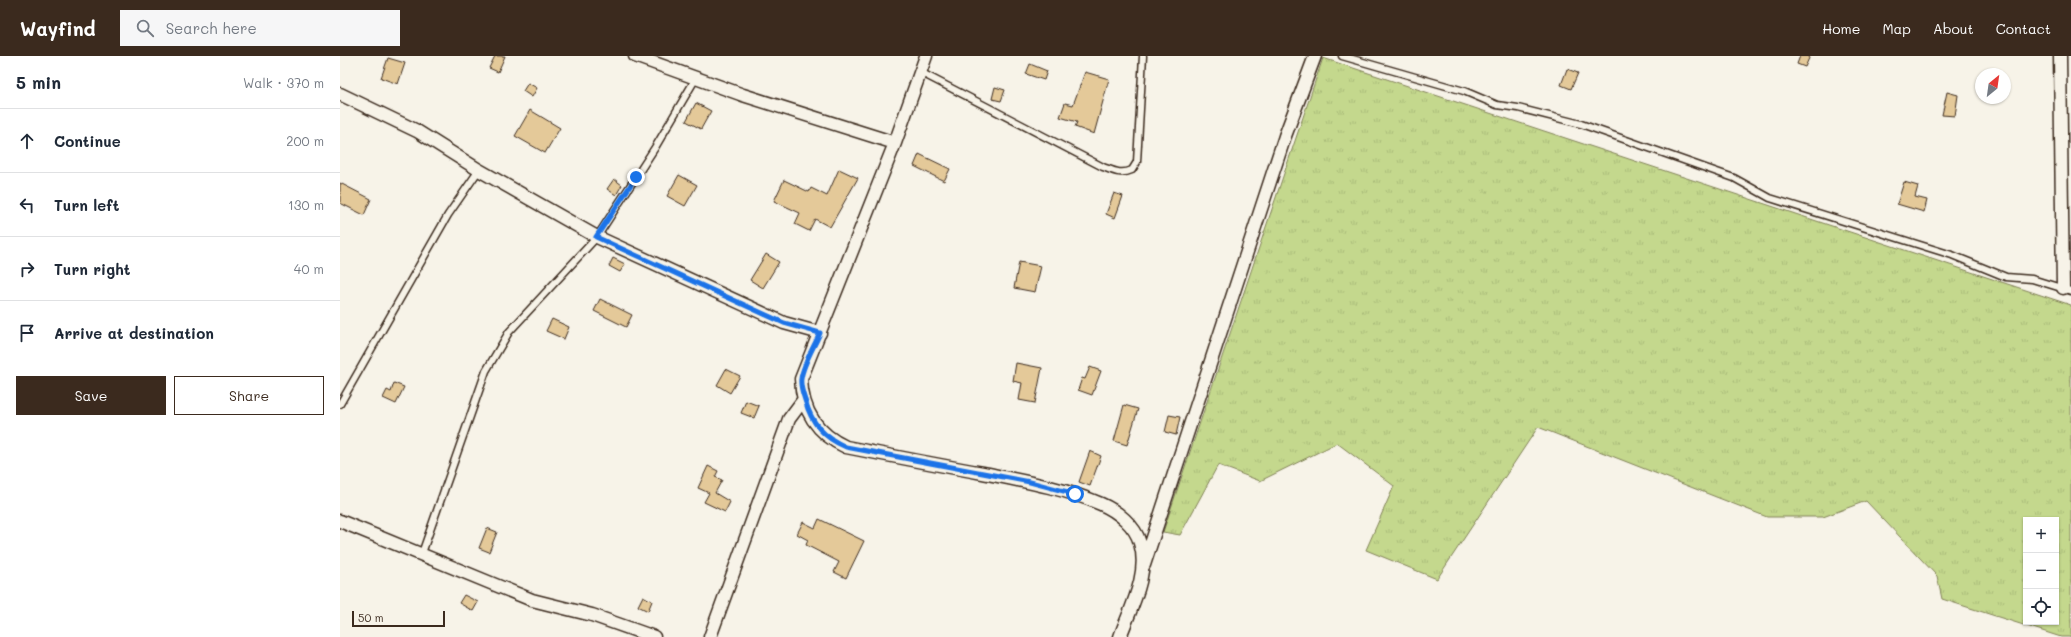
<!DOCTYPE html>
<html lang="en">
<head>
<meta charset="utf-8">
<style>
  :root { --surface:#fff; --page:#f6f6f7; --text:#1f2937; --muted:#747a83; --line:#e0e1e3; --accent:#3b2a1e }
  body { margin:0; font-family:Mali,sans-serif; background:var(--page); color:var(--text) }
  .controls { position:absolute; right:12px; bottom:12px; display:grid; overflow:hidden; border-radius:0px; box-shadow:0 1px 3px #0004 }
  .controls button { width:36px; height:36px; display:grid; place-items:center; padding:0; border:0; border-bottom:1px solid var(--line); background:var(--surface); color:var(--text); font:20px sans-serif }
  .compass { position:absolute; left:1635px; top:12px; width:36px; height:36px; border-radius:50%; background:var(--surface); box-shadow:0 1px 3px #0004; rotate:29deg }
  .scale { position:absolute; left:12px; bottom:10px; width:93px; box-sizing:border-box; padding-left:4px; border:2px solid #3b2a1e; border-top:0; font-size:11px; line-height:14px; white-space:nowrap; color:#3b2a1e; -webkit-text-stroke:3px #f7f3e8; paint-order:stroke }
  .stop { position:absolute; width:12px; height:12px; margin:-9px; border:3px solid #1a73e8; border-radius:50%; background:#fff }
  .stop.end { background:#1a73e8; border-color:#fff; box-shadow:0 1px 4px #0008 }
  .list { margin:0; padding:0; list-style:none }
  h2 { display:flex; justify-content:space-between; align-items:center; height:52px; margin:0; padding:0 16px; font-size:17px }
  h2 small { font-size:13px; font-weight:400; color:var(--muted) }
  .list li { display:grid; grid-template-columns:26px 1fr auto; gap:12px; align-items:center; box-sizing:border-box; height:64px; padding:0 16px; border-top:1px solid var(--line) }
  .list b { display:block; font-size:15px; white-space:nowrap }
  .list em { font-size:13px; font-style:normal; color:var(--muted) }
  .actions { display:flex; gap:8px; padding:12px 16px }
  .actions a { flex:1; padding:9px 0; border:1px solid var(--accent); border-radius:0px; text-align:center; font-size:14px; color:var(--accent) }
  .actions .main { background:var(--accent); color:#fff }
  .icon { flex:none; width:22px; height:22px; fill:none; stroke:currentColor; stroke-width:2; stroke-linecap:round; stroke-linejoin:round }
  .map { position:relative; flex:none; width:1731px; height:581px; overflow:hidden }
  header { display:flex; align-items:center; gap:24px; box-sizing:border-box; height:56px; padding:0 20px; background:var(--accent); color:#fff }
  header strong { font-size:19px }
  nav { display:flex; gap:22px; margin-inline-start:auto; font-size:14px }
  .search { width:280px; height:36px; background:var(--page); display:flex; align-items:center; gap:10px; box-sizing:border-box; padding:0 14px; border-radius:0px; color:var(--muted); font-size:15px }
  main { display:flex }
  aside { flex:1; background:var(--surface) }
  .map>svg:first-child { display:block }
  .grass { fill:url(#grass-tufts); stroke:#808156; fill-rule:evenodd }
  .building { fill:#e4c999; stroke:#3b2a1e }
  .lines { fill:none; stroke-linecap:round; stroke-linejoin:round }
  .lane-casing { stroke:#3b2a1e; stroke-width:9 }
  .street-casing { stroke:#3b2a1e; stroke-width:15 }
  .lane { stroke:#f7f3e8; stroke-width:6 }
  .street { stroke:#f7f3e8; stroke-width:12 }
  .route { stroke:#1a73e8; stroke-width:5 }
</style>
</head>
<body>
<header>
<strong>Wayfind</strong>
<div class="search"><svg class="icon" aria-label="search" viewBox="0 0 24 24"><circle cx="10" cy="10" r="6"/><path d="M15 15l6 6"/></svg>Search here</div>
<nav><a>Home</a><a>Map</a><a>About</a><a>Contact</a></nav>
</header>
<main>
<aside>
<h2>5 min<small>Walk · 370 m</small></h2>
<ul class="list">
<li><svg class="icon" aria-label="ahead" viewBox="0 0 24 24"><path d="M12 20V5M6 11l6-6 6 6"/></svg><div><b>Continue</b></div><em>200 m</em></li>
<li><svg class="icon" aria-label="left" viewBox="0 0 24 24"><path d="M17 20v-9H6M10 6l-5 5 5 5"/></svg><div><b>Turn left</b></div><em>130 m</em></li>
<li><svg class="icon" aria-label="right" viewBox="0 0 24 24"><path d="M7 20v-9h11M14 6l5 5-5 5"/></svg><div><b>Turn right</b></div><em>40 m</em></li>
<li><svg class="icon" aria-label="arrive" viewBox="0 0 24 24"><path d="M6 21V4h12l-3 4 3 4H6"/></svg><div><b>Arrive at destination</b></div></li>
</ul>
<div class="actions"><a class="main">Save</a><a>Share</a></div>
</aside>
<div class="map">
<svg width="1731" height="581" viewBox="0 0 1731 581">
  <defs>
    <pattern id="grass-tufts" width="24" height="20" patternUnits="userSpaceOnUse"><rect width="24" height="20" fill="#c4d88d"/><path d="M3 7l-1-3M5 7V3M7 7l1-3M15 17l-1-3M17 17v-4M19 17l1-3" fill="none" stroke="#a9ba79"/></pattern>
  </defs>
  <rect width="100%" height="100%" fill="#f7f3e8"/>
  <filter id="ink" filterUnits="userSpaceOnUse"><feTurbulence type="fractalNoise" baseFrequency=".025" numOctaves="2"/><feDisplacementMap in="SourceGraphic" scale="8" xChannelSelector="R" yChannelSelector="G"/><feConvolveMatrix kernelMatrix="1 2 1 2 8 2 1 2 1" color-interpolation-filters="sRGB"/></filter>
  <g filter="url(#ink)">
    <!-- grass -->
    <path class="grass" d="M 983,2 L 1731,249 L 1731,581 L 1721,581 L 1602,543 L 1597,520 L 1526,445 L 1483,461 L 1427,461 L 1198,371 L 1097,523 L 1026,494 L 1054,430 L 997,387 L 920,425 L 878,409 L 840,479 L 823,476 ZM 1686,464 L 1716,464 L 1716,566 L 1686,566 Z"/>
    <!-- building -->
    <path class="building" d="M 155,0 L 165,0 L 158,16 L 149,12 Z
      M 1460,0 L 1470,0 L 1465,11 L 1457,8 Z
      M 48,2 L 65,7 L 58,28 L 41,22 Z
      M 690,8 L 707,15 L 704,24 L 686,18 Z
      M 1227,13 L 1238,17 L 1231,33 L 1221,29 Z
      M 745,16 L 769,23 L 754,78 L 735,71 L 737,66 L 720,61 L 725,47 L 733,49 Z
      M 188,27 L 197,32 L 192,41 L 183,35 Z
      M 655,31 L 665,34 L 661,45 L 652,43 Z
      M 1607,36 L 1618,39 L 1615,60 L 1602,59 Z
      M 356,47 L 371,55 L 361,73 L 346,65 Z
      M 190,54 L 220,72 L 205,97 L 175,80 Z
      M 579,98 L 610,113 L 604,125 L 574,110 Z
      M 499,113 L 518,122 L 490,171 L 475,163 L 469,175 L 455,168 L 460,157 L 434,145 L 444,124 L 469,136 L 471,132 L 487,140 Z
      M 339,119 L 357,129 L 345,150 L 327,140 Z
      M 274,123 L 282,129 L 276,139 L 267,133 Z
      M 1564,126 L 1578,130 L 1575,141 L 1587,144 L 1584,156 L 1557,148 Z
      M 0,127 L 31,143 L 24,159 L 0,147 Z
      M 774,137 L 783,140 L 775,162 L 766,158 Z
      M 426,198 L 439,206 L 423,232 L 410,224 Z
      M 273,202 L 285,208 L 280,216 L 269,210 Z
      M 679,206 L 701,210 L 695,236 L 674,232 Z
      M 260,243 L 292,259 L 286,271 L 254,255 Z
      M 212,263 L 229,271 L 224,283 L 206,275 Z
      M 676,307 L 702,312 L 695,347 L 679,344 L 682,327 L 673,325 Z
      M 750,311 L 761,315 L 752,339 L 738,334 L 742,322 L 745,323 Z
      M 386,313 L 400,320 L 390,337 L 377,329 Z
      M 54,327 L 64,331 L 56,348 L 43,342 L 47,334 L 51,336 Z
      M 406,345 L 419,350 L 414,362 L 401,357 Z
      M 784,349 L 798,353 L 787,389 L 774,385 Z
      M 829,359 L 840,361 L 836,379 L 825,376 Z
      M 750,395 L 761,400 L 750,430 L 739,426 Z
      M 368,410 L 378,415 L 375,421 L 382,424 L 375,437 L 390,446 L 385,456 L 364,446 L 369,437 L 358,432 Z
      M 479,463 L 524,485 L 506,522 L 494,516 L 499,506 L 466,489 L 468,484 L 457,478 L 463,466 L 475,472 Z
      M 147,472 L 157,476 L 149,496 L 139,492 Z
      M 124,539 L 138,546 L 133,555 L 119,547 Z
      M 303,540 L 312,545 L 308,555 L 298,550 Z"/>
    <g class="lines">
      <!-- lane casing -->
      <g class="lane-casing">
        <path id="lane" d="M 1002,0 L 1124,35 L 1157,49 L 1178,52 L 1241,68 L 1394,122 L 1430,142 L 1612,199 L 1666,221 L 1692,223 L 1731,235
          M 580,16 L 763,111 C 774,115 781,119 792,114 L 797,106 L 803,0
          M 0,348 L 108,159 L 139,114
          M 81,500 L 146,315 L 169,276 L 257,181 L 316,90 L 356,22"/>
      </g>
      <!-- street casing -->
      <g class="street-casing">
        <path id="street" d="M 295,0 L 403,39 L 555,87
          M 586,0 L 555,87 L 461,323 C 462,354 477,378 506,391 C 552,400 598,409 643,417 C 683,425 724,432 761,448 C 777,455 795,469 800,487 C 810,518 790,553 780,581
          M 1720,0 L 1723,232
          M 0,38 L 77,75 L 139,114 L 257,181 L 444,267 L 480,277
          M 0,465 L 192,544 L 252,559 L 314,581
          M 804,509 L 945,80 L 975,0
          M 370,581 L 449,363 L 464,343"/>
      </g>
      <!-- lane -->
      <use href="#lane" class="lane"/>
      <!-- street -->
      <use href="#street" class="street"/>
    </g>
  </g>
  <g class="lines" filter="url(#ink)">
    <!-- route -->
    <path class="route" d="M 296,121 L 256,181 L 444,267 L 480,277 C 474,291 463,308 461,323 C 460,330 463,338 465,344 C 472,368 483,381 506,391 L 690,426 L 735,438"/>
  </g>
</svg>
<div class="controls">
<button>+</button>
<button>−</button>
<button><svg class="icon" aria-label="locate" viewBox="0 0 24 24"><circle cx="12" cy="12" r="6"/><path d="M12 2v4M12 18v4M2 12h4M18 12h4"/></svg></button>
</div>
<svg class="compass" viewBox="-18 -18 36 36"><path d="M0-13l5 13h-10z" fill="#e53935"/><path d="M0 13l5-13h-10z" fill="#747a83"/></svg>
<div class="scale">50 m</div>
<div class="stop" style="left:735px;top:438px"></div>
<div class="stop end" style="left:296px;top:121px"></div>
</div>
</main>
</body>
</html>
